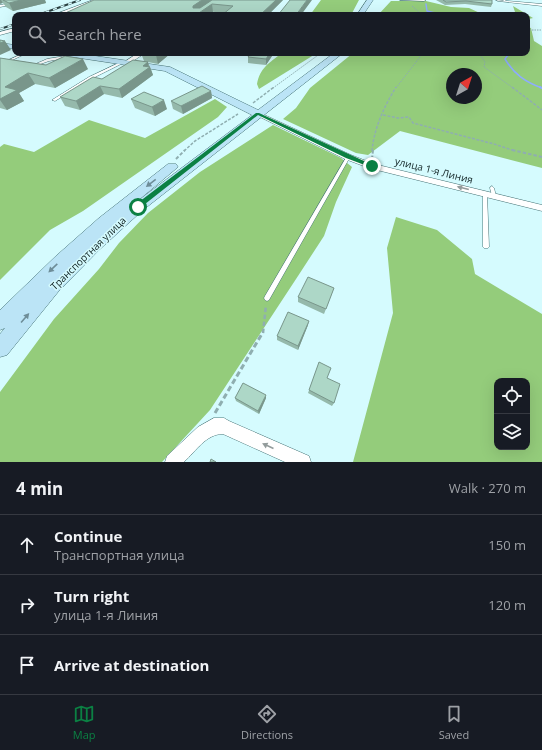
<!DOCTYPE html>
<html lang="en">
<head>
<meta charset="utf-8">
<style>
  :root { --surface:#171b24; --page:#242831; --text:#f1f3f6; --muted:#9ea1a6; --line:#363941; --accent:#0b8043 }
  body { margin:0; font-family:"Open Sans",sans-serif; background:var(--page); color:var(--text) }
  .controls { position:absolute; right:12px; bottom:12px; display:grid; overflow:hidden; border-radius:8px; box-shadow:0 4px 16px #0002 }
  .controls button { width:36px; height:36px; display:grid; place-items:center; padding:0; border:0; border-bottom:1px solid var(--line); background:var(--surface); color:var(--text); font:20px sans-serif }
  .compass { position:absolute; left:446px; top:68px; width:36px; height:36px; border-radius:50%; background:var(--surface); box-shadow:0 4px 16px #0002; rotate:39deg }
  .stop { position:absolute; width:12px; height:12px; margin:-9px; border:3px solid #0b8043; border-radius:50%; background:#fff }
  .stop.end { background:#0b8043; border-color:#fff; box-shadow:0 1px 4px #0008 }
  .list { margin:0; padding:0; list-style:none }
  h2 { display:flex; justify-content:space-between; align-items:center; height:52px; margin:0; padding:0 16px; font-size:17px }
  h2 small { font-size:13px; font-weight:400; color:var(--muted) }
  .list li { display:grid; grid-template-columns:26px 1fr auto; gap:12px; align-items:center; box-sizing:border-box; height:60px; padding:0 16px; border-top:1px solid var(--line) }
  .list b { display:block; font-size:15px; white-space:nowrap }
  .list p { margin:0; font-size:13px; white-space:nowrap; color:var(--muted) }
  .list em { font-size:13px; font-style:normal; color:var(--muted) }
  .icon { flex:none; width:22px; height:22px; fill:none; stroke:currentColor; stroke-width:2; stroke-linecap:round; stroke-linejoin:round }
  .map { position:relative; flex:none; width:542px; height:462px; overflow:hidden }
  .search { position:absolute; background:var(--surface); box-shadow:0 4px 16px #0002; left:12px; right:12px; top:12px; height:44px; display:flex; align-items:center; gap:10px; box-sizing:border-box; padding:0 14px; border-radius:8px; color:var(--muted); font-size:15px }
  .sheet { height:232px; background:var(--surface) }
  nav { display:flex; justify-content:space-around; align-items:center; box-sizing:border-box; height:56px; border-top:1px solid var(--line); background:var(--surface); font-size:11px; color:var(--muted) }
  nav a { display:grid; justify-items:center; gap:2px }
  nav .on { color:var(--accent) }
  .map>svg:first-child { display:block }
  .forest { fill:#94cc7b; fill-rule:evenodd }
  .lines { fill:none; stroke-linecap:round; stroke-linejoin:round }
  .stream-far1 { stroke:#8dacff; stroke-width:1.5 }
  .stream { stroke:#8dacff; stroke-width:2 }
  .lane-casing { stroke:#477477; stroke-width:1 }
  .street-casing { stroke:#477477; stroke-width:1 }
  .secondary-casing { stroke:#477477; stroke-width:1 }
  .path-far4 { stroke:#8faeb0; stroke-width:1; stroke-dasharray:1.5 1; stroke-linecap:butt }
  .path-far3 { stroke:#8faeb0; stroke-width:1.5; stroke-dasharray:3 1.5; stroke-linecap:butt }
  .path-far2 { stroke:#8faeb0; stroke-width:2; stroke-dasharray:3.5 2; stroke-linecap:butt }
  .path-far1 { stroke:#8faeb0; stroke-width:2.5; stroke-dasharray:4.5 2.5; stroke-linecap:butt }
  .path { stroke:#8faeb0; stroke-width:3; stroke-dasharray:5.5 3; stroke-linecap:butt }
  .lane { fill:#fff; fill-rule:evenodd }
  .street { fill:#fff; fill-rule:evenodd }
  .secondary { fill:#bbe4f6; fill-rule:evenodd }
  .rail-casing { stroke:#2a4041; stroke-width:2 }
  .rail { stroke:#d5fbfe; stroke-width:1.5; stroke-dasharray:4; stroke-linecap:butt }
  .wall { fill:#95b9ab }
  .shaded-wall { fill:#79968b }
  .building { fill:#add7c7; stroke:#79968b }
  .oneway { fill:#6e8d98 }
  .oneway2 { fill:#939c9c }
  .route { fill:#0b8043 }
  .labels { text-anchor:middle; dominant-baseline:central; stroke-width:3; stroke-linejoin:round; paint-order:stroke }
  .street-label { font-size:10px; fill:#102324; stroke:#d5fbfe }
</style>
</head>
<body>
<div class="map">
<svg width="542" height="462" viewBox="0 0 542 462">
  <rect width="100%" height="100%" fill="#d5fbfe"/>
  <!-- forest -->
  <path class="forest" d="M 321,0 L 359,0 L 351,15 L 310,15 Z
    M 391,1 L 426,1 L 451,7 L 469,8 L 482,14 L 515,12 L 513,6 L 533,18 L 529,19 L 527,26 L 527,15 L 378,15 Z
    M 527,27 L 531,28 L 534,41 L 542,46 L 542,168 L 400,131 L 368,155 L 356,153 L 283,119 L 296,108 L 310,88 L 353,53 L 527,53 ZM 452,74 L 476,74 L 476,98 L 452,98 Z
    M 282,53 L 317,53 L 259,89 L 257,84 C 260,68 269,63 282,53 Z
    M 215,99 L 227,107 L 218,117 L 83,211 L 50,230 L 0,280 L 0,147 L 4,144 L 34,152 L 89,120 L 145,138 Z
    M 273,125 L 341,158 L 352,167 L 336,202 L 324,236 L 298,276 L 210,410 L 162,462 L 0,462 L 0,392 L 54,319 L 99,269 L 119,243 L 148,213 L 200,172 Z
    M 396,217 L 437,230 L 472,259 L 475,274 L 542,314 L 542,462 L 353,462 L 393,313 L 387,248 ZM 497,381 L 527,381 L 527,447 L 497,447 Z"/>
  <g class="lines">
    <!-- stream-far1 -->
    <path class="stream-far1" d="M 426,4 L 427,11 L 443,15
      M 511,53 L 505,53 L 508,55 L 505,59 C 514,74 525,82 542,88"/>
    <!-- stream -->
    <path class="stream" d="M 540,87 L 542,88"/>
    <!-- lane casing -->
    <g class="lane-casing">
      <path id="lane" d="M 503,0 L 505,0 L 506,1 L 504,1 Z
        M 12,4 L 11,5 L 0,7 L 0,5 L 11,3 Z
        M 24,53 L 27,53 L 0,66 L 0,64 Z
        M 65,56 L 66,56 L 66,58 L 49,61 L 32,67 L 31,66 L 47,59 Z
        M 123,61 L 125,62 L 91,79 L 55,101 L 52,100 L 89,77 Z
        M 347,156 L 349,156 L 350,157 L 269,300 L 267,301 L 265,300 L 264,298 L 265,296 Z
        M 492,186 L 494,188 L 496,196 L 494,198 L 492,196 L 490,188 Z
        M 485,192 L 487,194 L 489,247 L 488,248 L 484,248 L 483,247 L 483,194 Z"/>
    </g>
    <!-- street casing -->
    <g class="street-casing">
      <path id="street" d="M 93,0 L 99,0 L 59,15 L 53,15 Z
        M 400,0 L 426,0 L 424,1 Z
        M 496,0 L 542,4 L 542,6 L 498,1 Z
        M 15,28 L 15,31 L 0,35 L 0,32 Z
        M 138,53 L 145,53 L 130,63 L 126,63 L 126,61 Z
        M 258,112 L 351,155 L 374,164 L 542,205 L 542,211 L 369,168 L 345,159 L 256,115 L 255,114 Z
        M 214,418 L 224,418 L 229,421 L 309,456 L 311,462 L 285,462 L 223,434 C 206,434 196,451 184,462 L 165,462 L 167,456 L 198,427 Z"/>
    </g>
    <!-- secondary casing -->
    <g class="secondary-casing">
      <path id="secondary" d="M 367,0 L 373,0 L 363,15 L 357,15 Z
        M 0,43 L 15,45 L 15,49 L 0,47 Z
        M 56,53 L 75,53 L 170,67 L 258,110 L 334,53 L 343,53 L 143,210 L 99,250 L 58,292 L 7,355 L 0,357 L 0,334 L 5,328 L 0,330 L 0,310 L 56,256 L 99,218 L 168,164 L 176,164 L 178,167 L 135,203 L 252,115 L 165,71 L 60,55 Z"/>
    </g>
    <!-- path-far4 -->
    <path class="path-far4" d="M 412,6 L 420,13 L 419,15
      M 527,30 L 542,30
      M 479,53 L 485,62 L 484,67 L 513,88
      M 273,88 L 321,53
      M 396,88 L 423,53"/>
    <!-- path-far3 -->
    <path class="path-far3" d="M 512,87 L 542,110
      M 253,103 L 274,87
      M 383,115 L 398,118 L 409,117 L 413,123 L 494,144 L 515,151
      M 184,151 L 195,141 L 238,114
      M 372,151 C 374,128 384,107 396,87"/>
    <!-- path-far2 -->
    <path class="path-far2" d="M 512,150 L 542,157
      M 176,159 L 185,150
      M 372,159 L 373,150"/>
    <!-- path-far1 -->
    <path class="path-far1" d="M 263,333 L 266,305"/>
    <!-- path -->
    <path class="path" d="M 215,413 L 263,332"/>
    <!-- lane -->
    <use href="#lane" class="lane"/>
    <!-- street -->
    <use href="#street" class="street"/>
    <!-- secondary -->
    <use href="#secondary" class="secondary"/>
    <!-- rail casing -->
    <g class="rail-casing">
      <path id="rail" d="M 38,15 L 80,0
        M 0,29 L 15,24"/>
    </g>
    <!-- rail -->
    <use href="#rail" class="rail"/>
  </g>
  <!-- wall -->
  <path class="wall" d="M 0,0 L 45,0 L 46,3 L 13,11 L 6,7 L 3,3 Z
    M 94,0 L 283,0 L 268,15 L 222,15 L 225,13 Z
    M 436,0 L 492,0 L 492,4 L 491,7 L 465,4 L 445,5 Z
    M 141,53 L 171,53 L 158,64 L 148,62 L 153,75 L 122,98 L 104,94 L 80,110 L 65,106 L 60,97 L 144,61 Z
    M 251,53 L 274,53 L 266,65 L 248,63 L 248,57 Z
    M 0,58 L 46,65 L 88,69 L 55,88 L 35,84 L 19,93 L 24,101 L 7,110 L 0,108 Z
    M 211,91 L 212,98 L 183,114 L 173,109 L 171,101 Z
    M 131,99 L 167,109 L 155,116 L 135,108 Z
    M 334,288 L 324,314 L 298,302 L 298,297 Z
    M 308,325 L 298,350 L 277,340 L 277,336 Z
    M 318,366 L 327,378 L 334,403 L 332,406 L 308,393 Z
    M 235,398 L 266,398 L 259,414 L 236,401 Z"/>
  <!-- shaded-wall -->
  <path class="shaded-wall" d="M 0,0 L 1,0 L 3,3 L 0,4 Z
    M 21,0 L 45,0 L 46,3 L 13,11 L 9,3 Z
    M 202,0 L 213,0 L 194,14 L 193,8 L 193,6 Z
    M 276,0 L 283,0 L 268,15 L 260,15 Z
    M 307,0 L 312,0 L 301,15 L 296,15 Z
    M 212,4 L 213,12 L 208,15 L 196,15 Z
    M 5,41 L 11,50 L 0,55 L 0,43 Z
    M 158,53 L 171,53 L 158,64 L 156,55 Z
    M 270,53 L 274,53 L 266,65 L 266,59 Z
    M 83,59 L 88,69 L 55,88 L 49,78 Z
    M 148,62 L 149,68 L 150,67 L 153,75 L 122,98 L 119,89 L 143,66 Z
    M 28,73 L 35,84 L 19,93 L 24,101 L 7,110 L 0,100 L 0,99 L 5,87 Z
    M 100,86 L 104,94 L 80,110 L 76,101 Z
    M 211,91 L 212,98 L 183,114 L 181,106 Z
    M 164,100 L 167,109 L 155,116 L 152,107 Z
    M 309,321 L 308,325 L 298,350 L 298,346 Z
    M 266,395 L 266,398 L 259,414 L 258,411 Z"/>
  <!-- building -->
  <path class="building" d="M 3,0 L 21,0 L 9,3 Z
    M 94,0 L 202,0 L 193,6 L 193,8 L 200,8 L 212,0 L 276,0 L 260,15 L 222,15 L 233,6 L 212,4 L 196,15 L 61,15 Z
    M 290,0 L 307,0 L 296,15 L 278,15 Z
    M 443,0 L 492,0 L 492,4 L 466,1 L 446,2 Z
    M 0,40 L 5,41 L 0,43 Z
    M 144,53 L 158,53 L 156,55 Z
    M 251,53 L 270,53 L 266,59 L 248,57 Z
    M 65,56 L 83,59 L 49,78 L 28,73 L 5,87 L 17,90 L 0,99 L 0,58 L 46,65 Z
    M 133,60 L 148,62 L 143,66 L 150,67 L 119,89 L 100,86 L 76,101 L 60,97 L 93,77 L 102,79 Z
    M 202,86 L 211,91 L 181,106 L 171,101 Z
    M 144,92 L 164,100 L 152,107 L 131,99 Z
    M 308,277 L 334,288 L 326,309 L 298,297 Z
    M 288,312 L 309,321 L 298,346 L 277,336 Z
    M 319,362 L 331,368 L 327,378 L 340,384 L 334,403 L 309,390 Z
    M 243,383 L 266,395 L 258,411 L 235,398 Z
    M 211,459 L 216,462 L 210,462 Z"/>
  <!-- one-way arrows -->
  <defs><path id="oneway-solid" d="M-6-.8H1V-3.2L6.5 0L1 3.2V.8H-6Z"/></defs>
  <g class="oneway">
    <use href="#oneway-solid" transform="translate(151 183) rotate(142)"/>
    <use href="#oneway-solid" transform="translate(53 268) rotate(136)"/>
    <use href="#oneway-solid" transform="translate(25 318) rotate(-49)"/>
  </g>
  <g class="oneway2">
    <use href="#oneway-solid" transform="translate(463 188) rotate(-166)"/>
    <use href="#oneway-solid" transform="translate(268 446) rotate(-156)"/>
  </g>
  <!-- route -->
  <path class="route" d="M 256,113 L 259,113 L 375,166 L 370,167 L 346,158 L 258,115 L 140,208 L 135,208 L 135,205 Z"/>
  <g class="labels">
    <!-- street labels -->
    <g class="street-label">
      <text transform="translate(434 170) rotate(14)">улица 1-я Линия</text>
      <text transform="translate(88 253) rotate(-44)">Транспортная улица</text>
    </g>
  </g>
</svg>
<div class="controls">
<button><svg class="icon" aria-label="locate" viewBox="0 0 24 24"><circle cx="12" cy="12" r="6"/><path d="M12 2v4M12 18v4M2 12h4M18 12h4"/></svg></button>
<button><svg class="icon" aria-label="layers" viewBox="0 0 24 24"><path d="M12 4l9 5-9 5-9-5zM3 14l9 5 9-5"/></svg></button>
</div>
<svg class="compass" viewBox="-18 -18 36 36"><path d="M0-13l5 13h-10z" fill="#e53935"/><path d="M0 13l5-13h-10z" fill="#9ea1a6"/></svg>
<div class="stop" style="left:138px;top:207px"></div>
<div class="stop end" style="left:372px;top:166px"></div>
<div class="search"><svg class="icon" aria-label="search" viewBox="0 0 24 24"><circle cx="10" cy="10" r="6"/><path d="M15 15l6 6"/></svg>Search here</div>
</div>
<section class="sheet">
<h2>4 min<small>Walk · 270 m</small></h2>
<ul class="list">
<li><svg class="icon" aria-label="ahead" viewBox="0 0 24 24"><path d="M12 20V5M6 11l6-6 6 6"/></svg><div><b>Continue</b><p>Транспортная улица</p></div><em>150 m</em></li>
<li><svg class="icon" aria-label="right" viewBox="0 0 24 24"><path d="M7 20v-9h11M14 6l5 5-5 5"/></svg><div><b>Turn right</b><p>улица 1-я Линия</p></div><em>120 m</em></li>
<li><svg class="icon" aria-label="arrive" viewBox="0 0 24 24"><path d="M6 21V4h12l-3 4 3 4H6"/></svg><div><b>Arrive at destination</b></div></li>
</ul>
</section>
<nav>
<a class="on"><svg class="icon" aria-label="map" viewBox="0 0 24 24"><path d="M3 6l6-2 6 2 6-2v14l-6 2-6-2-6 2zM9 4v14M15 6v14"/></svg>Map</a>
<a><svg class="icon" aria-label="directions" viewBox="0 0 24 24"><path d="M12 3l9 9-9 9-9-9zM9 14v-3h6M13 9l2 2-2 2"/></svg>Directions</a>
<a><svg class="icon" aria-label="saved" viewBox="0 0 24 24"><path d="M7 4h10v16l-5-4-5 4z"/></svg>Saved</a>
</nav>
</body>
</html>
